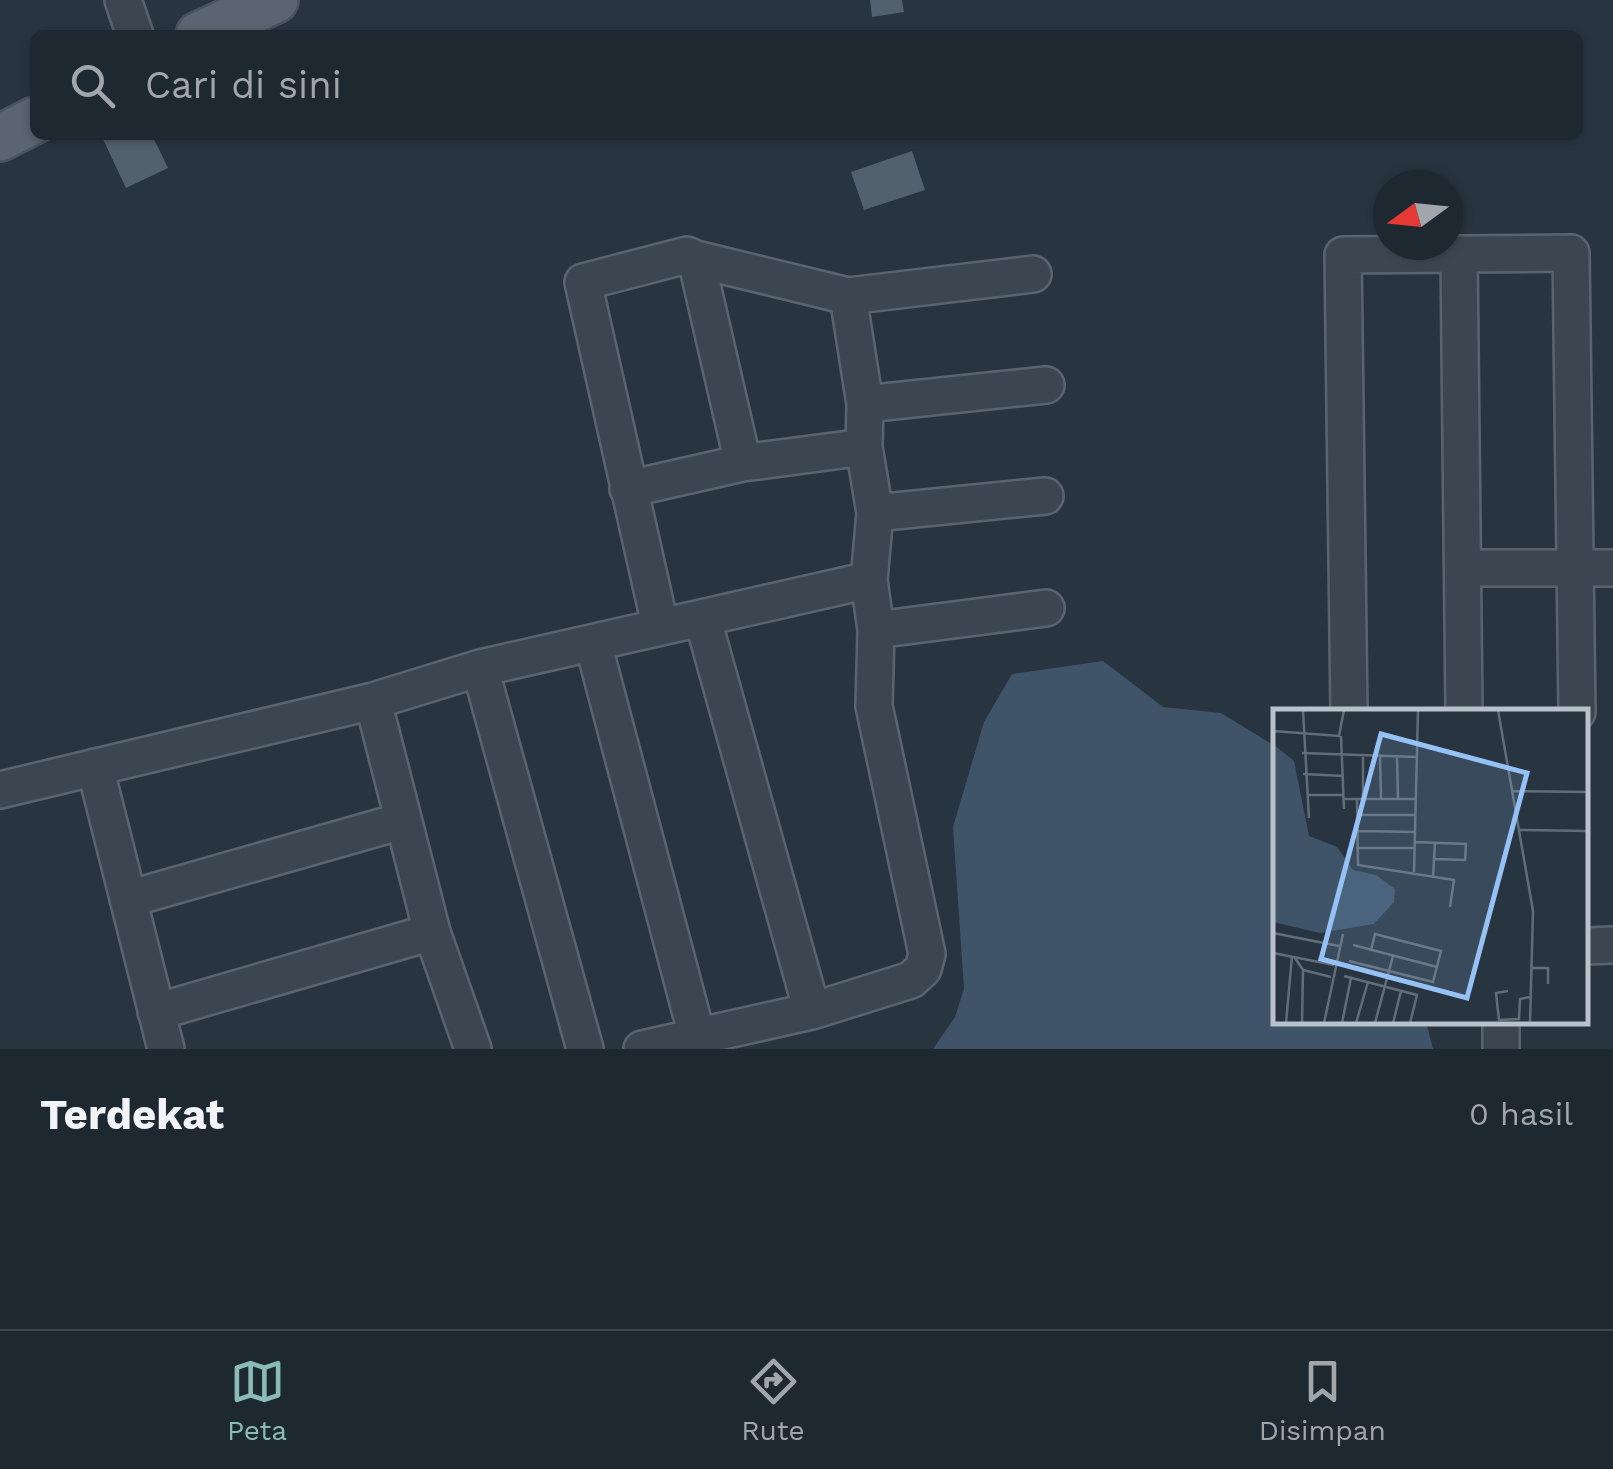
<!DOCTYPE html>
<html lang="id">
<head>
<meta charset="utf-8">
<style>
  :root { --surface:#1e2831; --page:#263039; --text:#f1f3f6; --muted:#a1a6ab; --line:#3c444d; --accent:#8bbbb9 }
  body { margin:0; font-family:"Work Sans",sans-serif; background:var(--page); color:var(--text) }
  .compass { position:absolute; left:1373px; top:170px; width:90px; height:90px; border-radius:50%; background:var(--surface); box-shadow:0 2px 8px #0004; rotate:255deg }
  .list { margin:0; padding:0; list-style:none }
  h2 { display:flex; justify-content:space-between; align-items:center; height:130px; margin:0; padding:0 40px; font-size:42px }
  h2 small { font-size:32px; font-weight:400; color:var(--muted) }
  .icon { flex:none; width:55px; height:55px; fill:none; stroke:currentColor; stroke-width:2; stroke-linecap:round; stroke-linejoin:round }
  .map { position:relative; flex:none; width:1613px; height:1049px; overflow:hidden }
  .search { position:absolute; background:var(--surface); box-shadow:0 2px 8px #0004; left:30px; right:30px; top:30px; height:110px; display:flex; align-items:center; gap:25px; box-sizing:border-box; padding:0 35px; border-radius:15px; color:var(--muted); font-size:38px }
  .sheet { height:280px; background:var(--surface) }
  nav { display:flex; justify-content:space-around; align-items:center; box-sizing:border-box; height:140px; border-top:2px solid var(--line); background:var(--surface); font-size:28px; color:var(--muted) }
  nav a { display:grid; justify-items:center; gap:5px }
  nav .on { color:var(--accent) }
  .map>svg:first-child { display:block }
  .water { fill:#3f5469 }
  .building { fill:#53606e }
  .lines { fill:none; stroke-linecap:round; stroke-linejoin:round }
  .minor-casing { stroke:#5a646e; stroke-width:40 }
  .major-casing { stroke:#49525d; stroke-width:50 }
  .minor { stroke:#3c4651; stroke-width:35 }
  .major { stroke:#5a6571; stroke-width:45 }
  .inset-road { fill:none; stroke:#626d78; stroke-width:2.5 }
  .view { fill:#95c1f4; fill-opacity:0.15; stroke:#95c1f4; stroke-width:5 }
  .inset-edge { fill:none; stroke:#b9c1cb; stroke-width:5 }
</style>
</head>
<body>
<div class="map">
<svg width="1613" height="1049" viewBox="0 0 1613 1049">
  <rect width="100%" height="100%" fill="#283541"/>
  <!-- water -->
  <path class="water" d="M 1103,661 L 1163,707 L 1221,713 L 1275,746 L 1276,1022 L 1426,1022 L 1433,1049 L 933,1049 L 955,1017 L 964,989 L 953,827 L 984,722 L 1012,674 Z"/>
  <!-- building -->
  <path class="building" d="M 870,0 L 902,0 L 904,12 L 872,17 Z
    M 101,135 L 152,135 L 168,168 L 126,188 Z
    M 912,151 L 925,190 L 864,210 L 851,172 Z"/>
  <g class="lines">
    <!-- minor casing -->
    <g class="minor-casing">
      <path id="minor" d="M 123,0 L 135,35
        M 1459,255 L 1464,712
        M 696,259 L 848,296
        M 865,404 L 1046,385
        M 628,489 L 743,463 L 864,447
        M 875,513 L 1045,496
        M 1463,568 L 1613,568
        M 703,620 L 812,1011
        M 660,625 L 583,282 L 687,255 L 696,259 L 743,463
        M 876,630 L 1046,608
        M 593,643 L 697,1036
        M 480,668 L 585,1049
        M 373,701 L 432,932 L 473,1049
        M 1349,712 L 1343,255 L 1571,253 L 1577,712
        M 95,767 L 166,1049
        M 0,790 L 373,701 L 480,668 L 869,580
        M 128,899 L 402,821
        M 1586,946 L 1613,945
        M 156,1012 L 432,932
        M 1501,1022 L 1501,1049
        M 642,1049 L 812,1011 L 911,980 L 923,969 L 927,954 L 874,706 L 876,630 L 869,580 L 875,513 L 864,447 L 865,404 L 848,296 L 1033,274"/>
    </g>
    <!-- major casing -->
    <g class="major-casing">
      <path id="major" d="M 199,35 L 275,0
        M 0,138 L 35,120"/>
    </g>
    <!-- minor -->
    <use href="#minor" class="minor"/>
    <!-- major -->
    <use href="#major" class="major"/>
  </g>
  <!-- overview -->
  <g transform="translate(1273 709)">
    <rect width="315" height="315" fill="#283541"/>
    <path d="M 0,35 L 21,52 L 36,127 L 64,138 L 80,161 L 103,166 L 122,180 L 121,193 L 101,215 L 47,224 L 0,213 Z" fill="#3f5469"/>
    <path class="inset-road" d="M 30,1 L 36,109M 225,1 L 260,202 L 257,314M 0,22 L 66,27 L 71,1M 68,27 L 71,100M 29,44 L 144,48M 90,48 L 90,91M 107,48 L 108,89M 124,48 L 125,89M 30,65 L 71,67M 240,82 L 315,83M 34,86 L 71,86M 71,90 L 142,90M 84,91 L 85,156 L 181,171 L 177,198M 84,106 L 143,106M 247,121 L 315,122M 84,122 L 142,123M 142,133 L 193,135 L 192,151 L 162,150M 83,139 L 141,139M 141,163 L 145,1M 160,168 L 162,133M 0,224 L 66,237M 80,236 L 164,258M 0,244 L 61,256M 22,249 L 30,261 L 58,268M 76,252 L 160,273 L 168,242 L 102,225 L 98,241M 259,259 L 275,259 L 275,275M 71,267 L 144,286 L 137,314M 235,282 L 223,284 L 226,311 L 246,310 L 247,290 L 257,288M 13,314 L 19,247M 29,314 L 30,261M 51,314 L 70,225M 69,314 L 78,269M 83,314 L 95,273M 102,314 L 120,247M 120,314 L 128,282"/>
    <path class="view" d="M 108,25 L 254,64 L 194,289 L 48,250 Z"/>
    <rect width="315" height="315" class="inset-edge"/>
  </g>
</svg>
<svg class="compass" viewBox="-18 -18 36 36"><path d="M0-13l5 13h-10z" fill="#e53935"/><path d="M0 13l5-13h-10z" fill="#a1a6ab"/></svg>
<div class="search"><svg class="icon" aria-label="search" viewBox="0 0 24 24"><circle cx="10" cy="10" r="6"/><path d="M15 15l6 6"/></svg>Cari di sini</div>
</div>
<section class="sheet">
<h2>Terdekat<small>0 hasil</small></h2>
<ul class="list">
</ul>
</section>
<nav>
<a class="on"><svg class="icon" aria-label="map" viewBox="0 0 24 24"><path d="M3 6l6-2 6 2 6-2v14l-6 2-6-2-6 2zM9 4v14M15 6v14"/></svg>Peta</a>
<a><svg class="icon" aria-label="directions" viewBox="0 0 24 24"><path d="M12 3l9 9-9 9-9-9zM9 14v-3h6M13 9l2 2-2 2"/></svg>Rute</a>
<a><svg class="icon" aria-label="saved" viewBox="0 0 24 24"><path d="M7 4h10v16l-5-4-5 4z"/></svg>Disimpan</a>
</nav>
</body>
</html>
